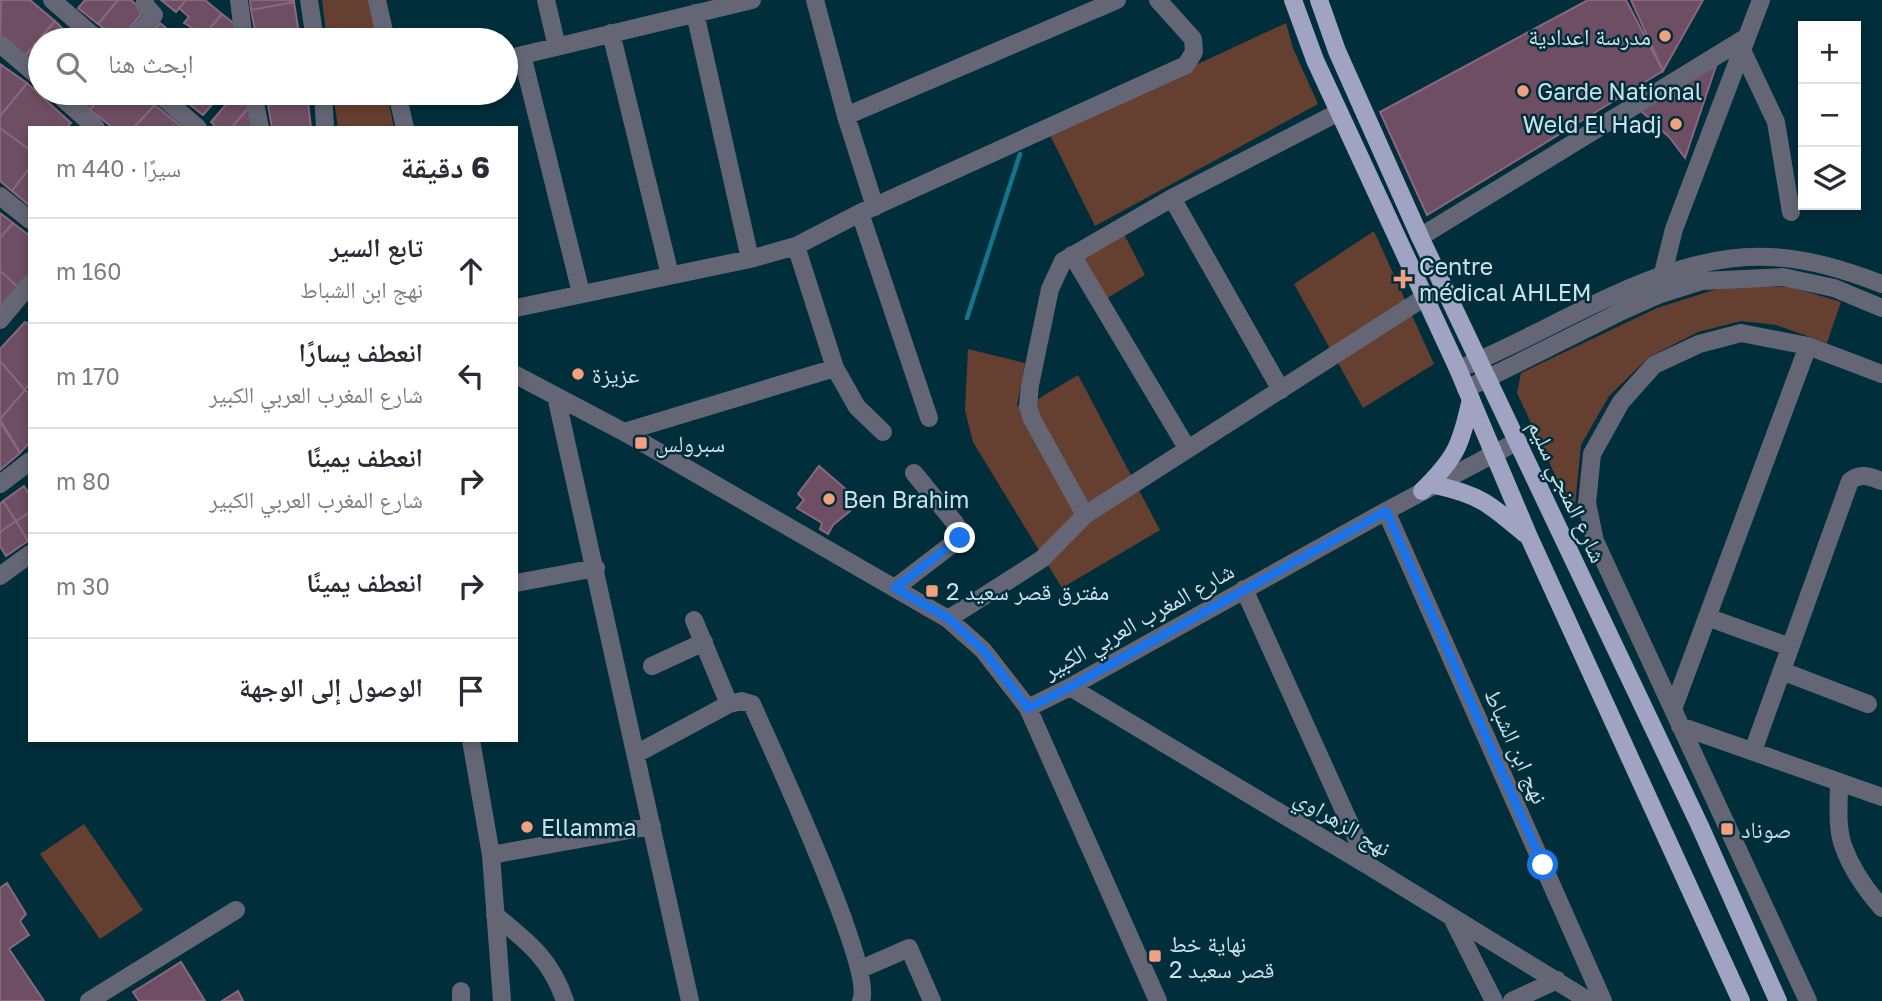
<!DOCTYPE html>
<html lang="ar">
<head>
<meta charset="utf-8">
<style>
  :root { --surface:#fff; --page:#f7f7f7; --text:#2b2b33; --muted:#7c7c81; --line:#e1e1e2 }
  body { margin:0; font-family:"Golos Text","Noto Naskh Arabic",sans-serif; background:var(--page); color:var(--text); direction:rtl }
  .controls { position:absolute; right:21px; top:21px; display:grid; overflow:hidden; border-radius:0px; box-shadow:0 4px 10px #0003 }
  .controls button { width:63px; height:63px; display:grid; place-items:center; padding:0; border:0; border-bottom:2px solid var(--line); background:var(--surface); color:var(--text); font:35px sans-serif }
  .stop { position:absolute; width:21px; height:21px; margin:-16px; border:5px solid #1a73e8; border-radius:50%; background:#fff }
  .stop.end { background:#1a73e8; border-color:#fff; box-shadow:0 2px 7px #0008 }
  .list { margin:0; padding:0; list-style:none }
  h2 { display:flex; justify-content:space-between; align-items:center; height:91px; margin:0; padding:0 28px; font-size:30px }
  h2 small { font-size:23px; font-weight:400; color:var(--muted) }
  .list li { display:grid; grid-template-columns:46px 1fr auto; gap:21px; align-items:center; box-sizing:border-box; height:105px; padding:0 28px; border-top:2px solid var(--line) }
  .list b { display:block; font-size:26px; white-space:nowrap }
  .list p { margin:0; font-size:23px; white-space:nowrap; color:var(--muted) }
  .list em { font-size:23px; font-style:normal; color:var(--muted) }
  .icon { flex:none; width:38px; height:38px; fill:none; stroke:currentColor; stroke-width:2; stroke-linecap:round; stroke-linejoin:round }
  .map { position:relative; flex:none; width:1882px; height:1001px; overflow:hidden; direction:ltr }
  .search { position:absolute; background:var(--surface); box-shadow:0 4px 10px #0003; left:28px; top:28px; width:490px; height:77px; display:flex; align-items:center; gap:18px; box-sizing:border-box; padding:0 24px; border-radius:38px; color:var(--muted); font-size:26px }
  .panel { position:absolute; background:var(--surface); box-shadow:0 4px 10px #0003; left:28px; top:126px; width:490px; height:616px; border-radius:0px; direction:rtl }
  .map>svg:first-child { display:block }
  .green { fill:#653f30 }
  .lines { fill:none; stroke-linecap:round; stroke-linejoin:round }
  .stream { stroke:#14758f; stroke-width:4.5 }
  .building { fill:#6e4e62; stroke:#89677c; stroke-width:2 }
  .minor { stroke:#656675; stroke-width:18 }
  .major { stroke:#a1a3c3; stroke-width:18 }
  .route { stroke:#1a73e8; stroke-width:9 }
  .poi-dot { fill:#f2a080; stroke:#002e3b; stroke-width:2.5 }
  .labels { text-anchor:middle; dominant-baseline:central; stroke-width:5; stroke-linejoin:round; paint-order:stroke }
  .poi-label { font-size:23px; fill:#cbe1ea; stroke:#002e3b; text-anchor:start }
  .street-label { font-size:23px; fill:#cbe1ea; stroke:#002e3b }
</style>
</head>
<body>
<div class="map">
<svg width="1882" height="1001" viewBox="0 0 1882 1001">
  <rect width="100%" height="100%" fill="#002e3b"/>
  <!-- green -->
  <path class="green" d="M 322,0 L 369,0 L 377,40 L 327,40 Z
    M 1286,23 L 1293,48 L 1318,104 L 1095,226 L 1049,133 Z
    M 333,93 L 387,93 L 394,128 L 338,128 Z
    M 1374,231 L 1434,364 L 1363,408 L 1294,284 Z
    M 1124,234 L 1145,275 L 1106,299 L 1082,258 Z
    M 1723,287 L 1791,287 L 1841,302 L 1827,343 L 1776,325 L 1741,321 L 1698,332 L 1649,357 L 1609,396 L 1581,445 L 1574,516 L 1517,393 L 1521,373 L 1657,308 Z
    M 968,349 L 1025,363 L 1017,406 L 1038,399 L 1078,375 L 1160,530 L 1062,588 L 973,442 L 965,410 Z
    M 84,824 L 143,910 L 100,939 L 40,854 Z"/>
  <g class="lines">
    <!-- stream -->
    <path class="stream" d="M 967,318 L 1020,154"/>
  </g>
  <!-- building -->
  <path class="building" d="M 1,0 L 30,0 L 55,21 L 23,58 L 0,38 Z
    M 85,0 L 118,0 L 98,24 L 78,8 Z
    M 118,0 L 131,0 L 144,11 L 120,40 L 98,24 Z
    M 161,0 L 186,0 L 176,12 Z
    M 186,0 L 205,0 L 222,14 L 204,35 L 184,23 L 189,17 L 179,8 Z
    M 250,0 L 294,0 L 294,2 L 251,10 Z
    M 1588,0 L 1626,0 L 1663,71 L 1427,215 L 1380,112 Z
    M 1631,0 L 1703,0 L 1663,71 Z
    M 294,2 L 300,40 L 257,40 L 251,10 Z
    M 222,14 L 240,28 L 242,40 L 181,40 L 191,29 L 204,35 Z
    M 55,21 L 74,40 L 40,40 L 40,71 L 23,58 Z
    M 160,23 L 180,40 L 145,40 Z
    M 1717,63 L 1685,158 L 1670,138 L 1640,110 Z
    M 0,64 L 27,83 L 0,116 Z
    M 27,83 L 71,123 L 66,128 L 30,128 L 30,150 L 0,128 L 0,116 Z
    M 69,93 L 105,93 L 90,110 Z
    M 105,93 L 139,93 L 155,105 L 133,128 L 113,128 L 90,110 Z
    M 176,93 L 196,93 L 188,103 Z
    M 196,93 L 222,93 L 203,115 L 188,103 Z
    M 236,93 L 251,105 L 231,128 L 217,128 L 211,122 Z
    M 266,93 L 307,93 L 311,128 L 272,128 Z
    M 155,105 L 183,128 L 133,128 Z
    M 251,105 L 255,128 L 231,128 Z
    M 0,128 L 30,150 L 30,167 L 12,191 L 0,181 Z
    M 30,167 L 30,206 L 12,191 Z
    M 0,213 L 13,223 L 0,238 Z
    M 13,223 L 30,236 L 30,274 L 18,287 L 0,271 L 0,238 Z
    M 0,271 L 18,287 L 0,307 Z
    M 25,322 L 30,325 L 30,384 L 25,390 L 0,361 L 0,349 Z
    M 0,361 L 25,390 L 0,419 Z
    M 25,390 L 30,394 L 30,442 L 20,453 L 0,419 Z
    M 0,422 L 20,453 L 0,470 Z
    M 819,466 L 856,498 L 847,507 L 850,511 L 833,525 L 828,534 L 820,529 L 822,523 L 797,508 L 804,500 L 798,494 Z
    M 24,486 L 30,495 L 30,512 L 16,521 L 3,501 Z
    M 3,501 L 16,521 L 0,532 L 0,504 Z
    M 30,512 L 30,540 L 28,541 L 16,521 Z
    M 16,521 L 28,541 L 6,556 L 0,546 L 0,532 Z
    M 7,883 L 26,914 L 20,921 L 29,935 L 9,949 L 44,1001 L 0,1001 L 0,888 Z
    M 181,962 L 205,1001 L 139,1001 L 133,992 Z
    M 238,991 L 243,1001 L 222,1001 Z"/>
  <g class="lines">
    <!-- minor -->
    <path class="minor" d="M 52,0 L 98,40
      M 239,0 L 244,40
      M 309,0 L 315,40
      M 377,0 L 386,40
      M 546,0 L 557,47
      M 815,0 L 846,116 L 875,207
      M 695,13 L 750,259
      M 611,33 L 670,275
      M 133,40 L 154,15 L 145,5 L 145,0
      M 0,44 L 40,78
      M 1742,50 L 1776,122 L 1791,212
      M 522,55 L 581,293
      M 506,59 L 752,0
      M 57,93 L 96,128
      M 158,93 L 198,128
      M 253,93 L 260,128
      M 323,93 L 325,128
      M 397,93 L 405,128
      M 846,116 L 1117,0
      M 0,196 L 30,220
      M 1172,198 L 1281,390
      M 860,213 L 929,418
      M 1420,237 L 1747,37
      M 1072,255 L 1187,448
      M 1661,281 L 1674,229 L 1761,0
      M 516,308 L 750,259 L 796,246 L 860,213 L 1186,65 L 1194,52 L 1193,39 L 1158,0
      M 0,320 L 30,284
      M 835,368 L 857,407 L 883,432
      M 1458,369 C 1555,331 1662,252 1768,257 C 1807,258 1845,270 1882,284
      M 516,375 L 624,432 L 948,619 L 983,650 L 1028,708 L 1070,687 L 1386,511 L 1518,441
      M 1466,389 L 1622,311 L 1658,295 L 1702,281 L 1783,277 L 1834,288 L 1882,308
      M 556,396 L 690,1001
      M 624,432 L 835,368 L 796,246
      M 0,484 L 30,461
      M 1386,511 L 1603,1001
      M 1085,515 L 1032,419 L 1028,406 L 1030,385 L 1050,289 L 1063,261 L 1172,198 L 1339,112
      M 0,576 L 30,554
      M 516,583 L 596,568
      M 895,588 L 955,542 L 961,533 L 955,523 L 914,473
      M 1244,589 L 1369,866
      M 1707,617 L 1790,647
      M 948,619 L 1042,559 L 1085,515 L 1425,297
      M 694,620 L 729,704
      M 652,666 L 704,642
      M 1782,671 L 1868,704
      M 1070,687 L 1369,866 L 1589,1001
      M 1028,708 L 1158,1001
      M 1673,709 L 1808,346
      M 1680,726 L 1882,797
      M 471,740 L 491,855 L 502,1001
      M 1753,751 L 1850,481 C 1861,472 1870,477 1882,481
      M 636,754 L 729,704 L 742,701 L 752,704 C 771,748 875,968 861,1001
      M 1839,782 C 1839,803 1836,828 1844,848 C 1852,870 1867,891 1882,908
      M 491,855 L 652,826
      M 495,915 C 528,942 551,959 565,1001
      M 1453,920 L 1494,1001
      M 861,969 L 909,948 L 932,1001
      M 461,991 L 461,1001
      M 89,1001 L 236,910
      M 1512,1001 L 1557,980
      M 1808,1001 L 1595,541 L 1587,503 L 1592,454 L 1621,402 L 1654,365 L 1699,344 L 1741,333 L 1808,346 L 1882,374"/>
    <!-- major -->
    <path class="major" d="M 1293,0 L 1315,60 L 1458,369 L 1529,537 L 1741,1001
      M 1319,0 L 1337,51 L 1420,237 L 1699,824 L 1778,1001
      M 1435,485 C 1481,495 1491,505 1525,534
      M 1422,491 C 1456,458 1461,445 1471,399"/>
  </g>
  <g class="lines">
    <!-- route -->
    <path class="route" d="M 960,538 L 895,588 L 948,618 L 983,650 L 1028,708 L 1070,687 L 1386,511 L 1543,865"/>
  </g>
  <!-- markers -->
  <g class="poi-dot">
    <circle cx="1665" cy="36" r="7"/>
    <circle cx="1523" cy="91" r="7"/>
    <circle cx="1676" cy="124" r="7"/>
    <path d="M1399.5 268.5h7v7h7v7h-7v7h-7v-7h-7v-7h7z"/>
    <circle cx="578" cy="374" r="7"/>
    <rect x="634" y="436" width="14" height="14" rx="3.5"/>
    <circle cx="829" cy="499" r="7"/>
    <rect x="925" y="584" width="14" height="14" rx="3.5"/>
    <circle cx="527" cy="827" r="7"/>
    <rect x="1720" y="822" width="14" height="14" rx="3.5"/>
    <rect x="1148" y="949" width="14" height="14" rx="3.5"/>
  </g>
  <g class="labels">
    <!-- poi labels -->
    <g class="poi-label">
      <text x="1651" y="36" text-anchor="end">مدرسة اعدادية</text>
      <text x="1537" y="91">Garde National</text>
      <text x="1662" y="124" text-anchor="end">Weld El Hadj</text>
      <text x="1419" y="266">Centre<tspan x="1419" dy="26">médical AHLEM</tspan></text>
      <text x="592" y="374">عزيزة</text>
      <text x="655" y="443">سبرولس</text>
      <text x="843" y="499">Ben Brahim</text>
      <text x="946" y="591">مفترق قصر سعيد 2</text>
      <text x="541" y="827">Ellamma</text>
      <text x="1741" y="829">صوناد</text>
      <text x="1169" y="943">نهاية خط<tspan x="1169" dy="26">قصر سعيد 2</tspan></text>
    </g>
    <!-- street labels -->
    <g class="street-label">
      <text transform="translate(1568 491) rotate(65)">شارع المنجي سليم</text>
      <text transform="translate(1138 620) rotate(-29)">شارع المغرب العربي الكبير</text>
      <text transform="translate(1517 746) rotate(66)">نهج ابن الشباط</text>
      <text transform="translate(1343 822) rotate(31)">نهج الزهراوي</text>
    </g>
  </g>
</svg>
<div class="controls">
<button>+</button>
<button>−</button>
<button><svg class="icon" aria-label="layers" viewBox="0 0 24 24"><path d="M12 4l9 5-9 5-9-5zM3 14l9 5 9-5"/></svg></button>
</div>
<div class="stop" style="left:1543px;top:865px"></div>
<div class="stop end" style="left:960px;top:538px"></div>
<div class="search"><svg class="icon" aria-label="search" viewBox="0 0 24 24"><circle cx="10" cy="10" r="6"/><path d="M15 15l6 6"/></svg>ابحث هنا</div>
<section class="panel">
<h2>6 دقيقة<small>سيرًا · 440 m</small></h2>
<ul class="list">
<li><svg class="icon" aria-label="ahead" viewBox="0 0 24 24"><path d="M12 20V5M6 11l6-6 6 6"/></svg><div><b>تابع السير</b><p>نهج ابن الشباط</p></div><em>160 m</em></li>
<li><svg class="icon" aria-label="left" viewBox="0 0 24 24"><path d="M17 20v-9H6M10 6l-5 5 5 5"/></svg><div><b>انعطف يسارًا</b><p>شارع المغرب العربي الكبير</p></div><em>170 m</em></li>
<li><svg class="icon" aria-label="right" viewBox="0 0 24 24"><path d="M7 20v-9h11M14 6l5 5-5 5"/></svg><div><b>انعطف يمينًا</b><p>شارع المغرب العربي الكبير</p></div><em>80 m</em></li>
<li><svg class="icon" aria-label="right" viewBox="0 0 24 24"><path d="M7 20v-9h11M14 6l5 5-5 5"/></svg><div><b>انعطف يمينًا</b></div><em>30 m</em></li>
<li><svg class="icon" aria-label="arrive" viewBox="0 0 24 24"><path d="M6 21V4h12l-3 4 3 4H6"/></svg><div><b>الوصول إلى الوجهة</b></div></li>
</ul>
</section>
</div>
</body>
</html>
